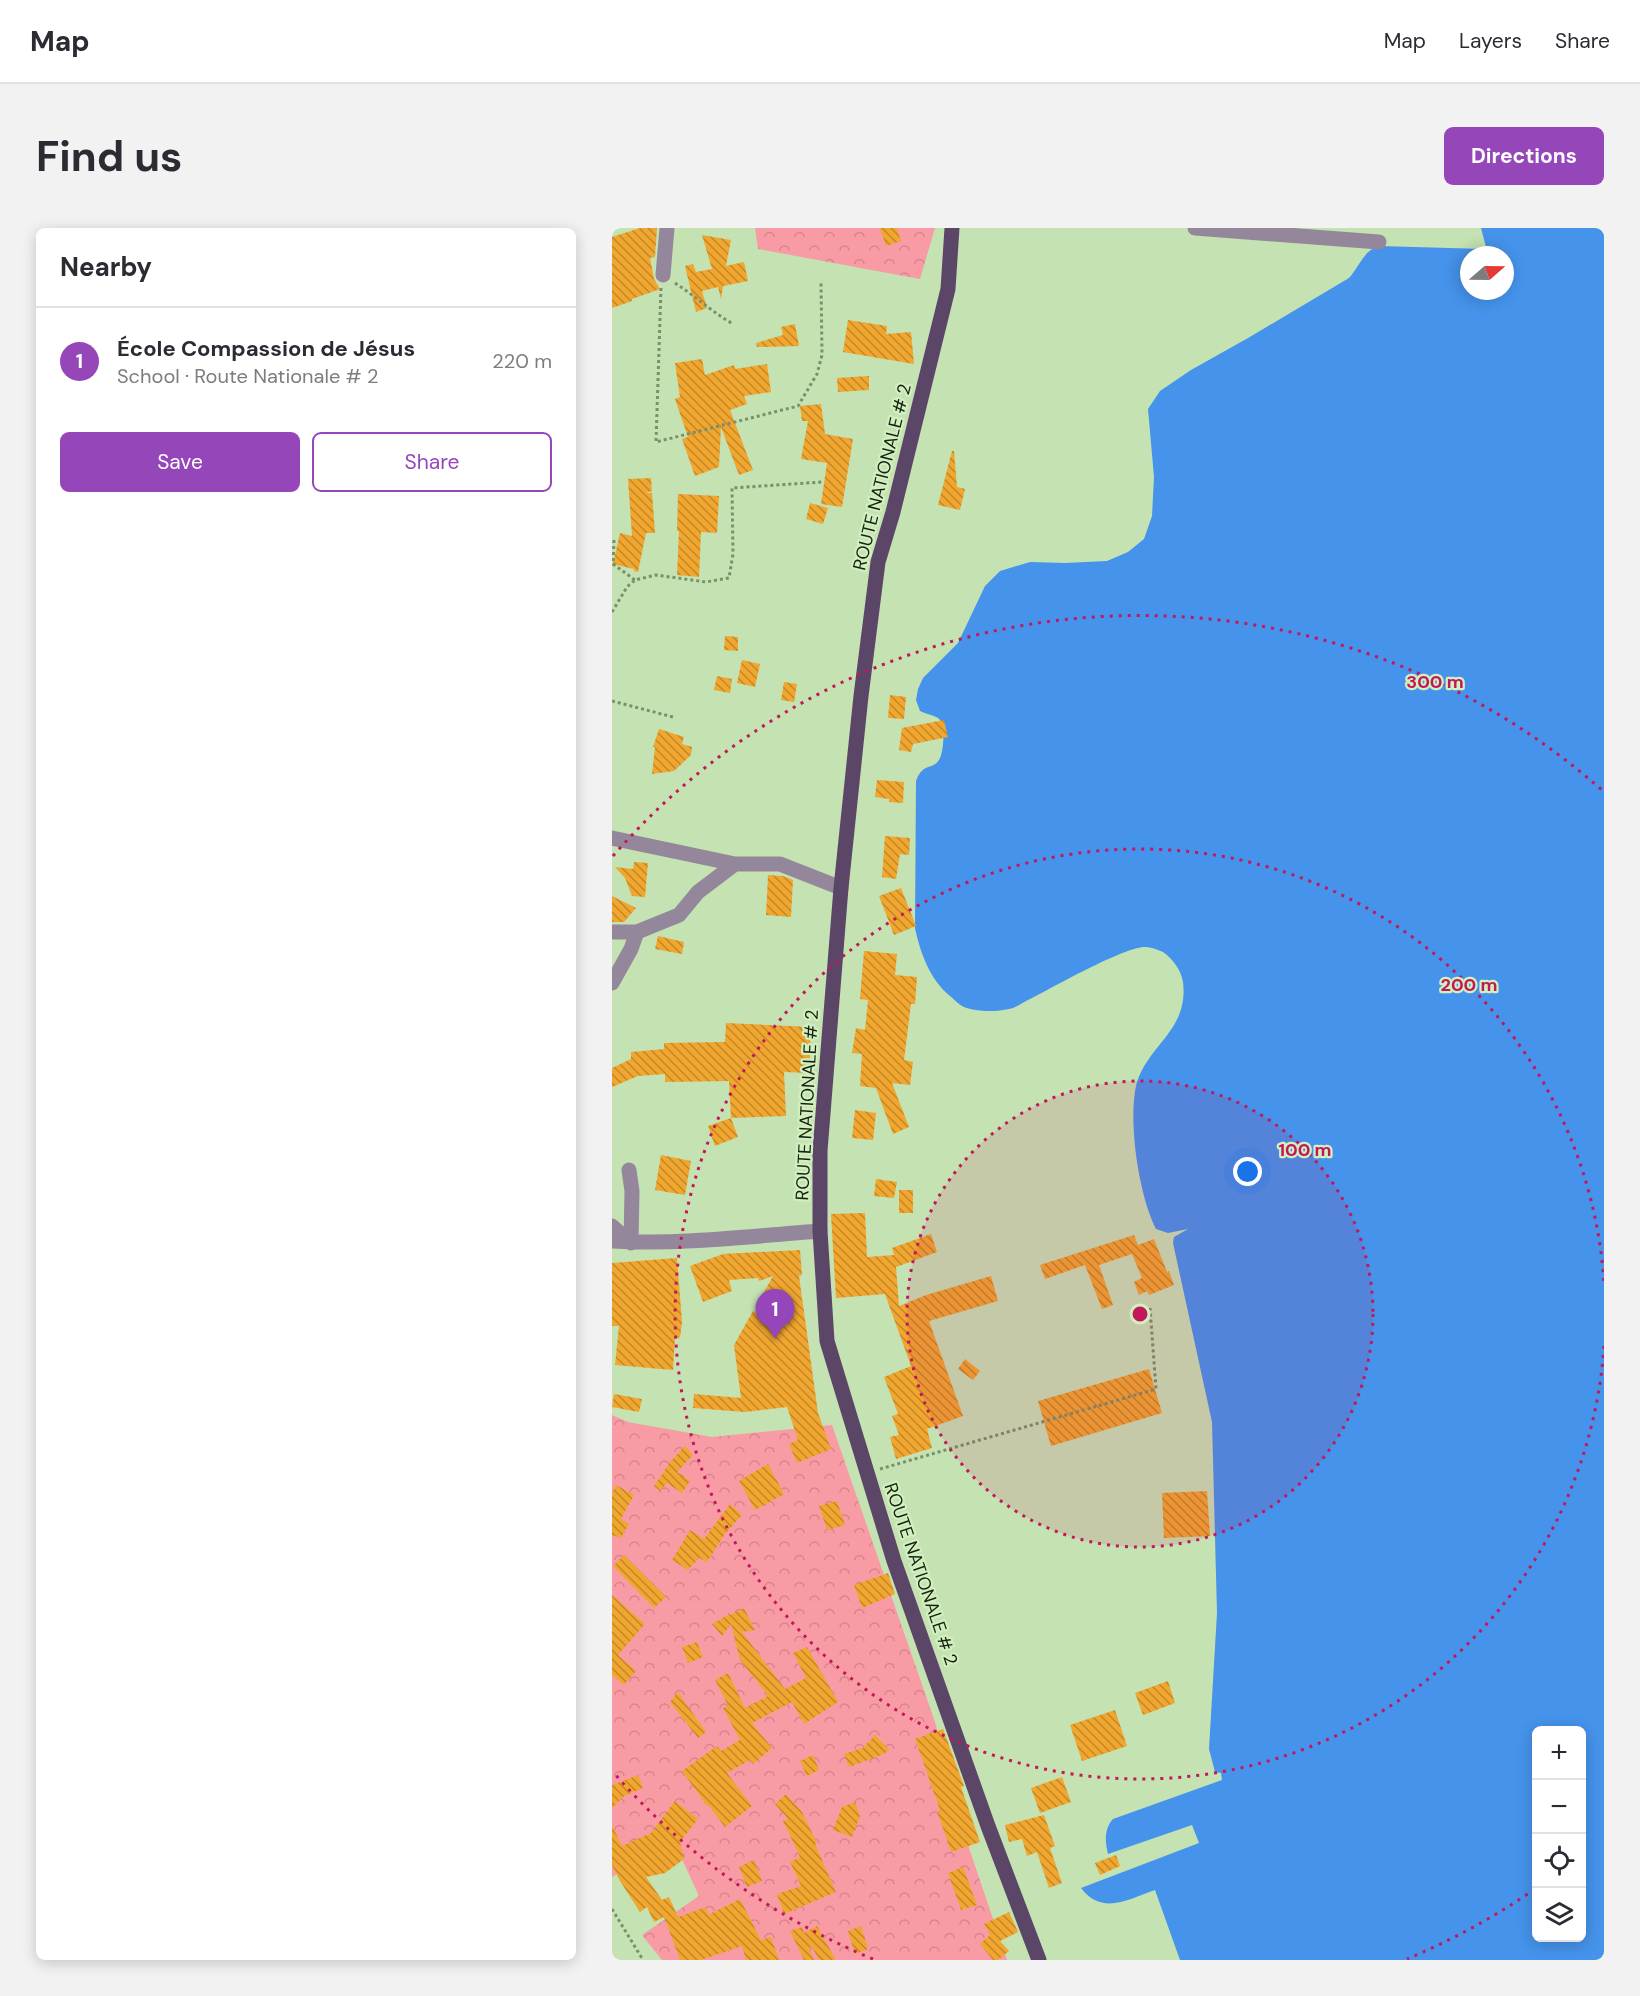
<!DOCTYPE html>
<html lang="en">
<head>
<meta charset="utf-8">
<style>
  :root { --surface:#fff; --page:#f2f2f3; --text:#2b2b33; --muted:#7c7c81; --line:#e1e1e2; --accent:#9547b9 }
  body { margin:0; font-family:"DM Sans",sans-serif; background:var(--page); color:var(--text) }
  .controls { position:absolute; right:18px; bottom:18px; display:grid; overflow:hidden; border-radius:9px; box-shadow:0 3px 15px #0003 }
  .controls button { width:54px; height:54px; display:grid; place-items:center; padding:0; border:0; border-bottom:2px solid var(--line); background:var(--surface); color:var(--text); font:30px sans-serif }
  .compass { position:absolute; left:848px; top:18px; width:54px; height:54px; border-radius:50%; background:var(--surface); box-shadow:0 3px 15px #0003; rotate:70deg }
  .you { position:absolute; left:636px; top:944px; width:21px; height:21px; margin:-15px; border:4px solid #fff; border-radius:50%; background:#1a73e8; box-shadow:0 0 0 9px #1a73e833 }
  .badge { display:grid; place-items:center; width:39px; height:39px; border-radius:50%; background:var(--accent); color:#fff; font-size:20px; font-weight:700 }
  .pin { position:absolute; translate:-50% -50px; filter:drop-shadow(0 2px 3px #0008) }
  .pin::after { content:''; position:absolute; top:32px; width:21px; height:18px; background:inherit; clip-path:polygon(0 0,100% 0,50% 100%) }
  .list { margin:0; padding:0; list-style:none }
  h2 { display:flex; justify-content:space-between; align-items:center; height:78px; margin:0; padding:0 24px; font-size:26px }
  h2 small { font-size:20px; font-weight:400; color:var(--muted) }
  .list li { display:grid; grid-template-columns:39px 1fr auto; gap:18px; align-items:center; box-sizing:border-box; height:108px; padding:0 24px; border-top:2px solid var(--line) }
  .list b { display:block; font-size:22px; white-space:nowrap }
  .list p { margin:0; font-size:20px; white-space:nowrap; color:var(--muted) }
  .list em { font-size:20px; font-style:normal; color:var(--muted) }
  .actions { display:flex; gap:12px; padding:18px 24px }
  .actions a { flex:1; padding:14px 0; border:2px solid var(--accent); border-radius:9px; text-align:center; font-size:21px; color:var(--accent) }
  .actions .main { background:var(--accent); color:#fff }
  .icon { flex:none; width:33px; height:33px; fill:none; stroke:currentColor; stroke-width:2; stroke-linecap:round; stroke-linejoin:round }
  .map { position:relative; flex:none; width:992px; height:1732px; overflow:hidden; border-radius:9px }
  header { display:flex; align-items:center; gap:36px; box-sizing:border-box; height:84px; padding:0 30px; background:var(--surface); border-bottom:2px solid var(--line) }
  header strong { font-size:28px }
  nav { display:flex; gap:33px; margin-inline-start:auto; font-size:21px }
  .intro { display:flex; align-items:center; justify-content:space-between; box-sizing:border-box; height:144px; padding:0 36px }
  h1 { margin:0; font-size:42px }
  .button { padding:15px 27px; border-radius:9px; background:var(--accent); color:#fff; font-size:21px; font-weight:700 }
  main { display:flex; gap:36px; padding:0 36px }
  aside { flex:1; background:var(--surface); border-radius:9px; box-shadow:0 3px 15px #0003 }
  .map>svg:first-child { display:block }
  .forest { fill:url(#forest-crowns) }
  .water { fill:#4593eb; fill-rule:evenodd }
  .building { fill:url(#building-back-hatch) }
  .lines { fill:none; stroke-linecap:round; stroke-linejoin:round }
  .path { stroke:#7a8f6c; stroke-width:3; stroke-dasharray:3 3; stroke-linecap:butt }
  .minor { stroke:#94879b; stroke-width:15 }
  .major { stroke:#5c4668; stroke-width:15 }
  .ring { fill:none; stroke:#c2185b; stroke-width:3; stroke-dasharray:3 6 }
  .labels { text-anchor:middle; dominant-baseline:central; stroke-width:4.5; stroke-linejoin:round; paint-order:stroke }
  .street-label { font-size:18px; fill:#16210f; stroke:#d2efbf }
  .centre { fill:#c2185b; stroke:#d2efbf; stroke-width:3 }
  .ring-label { font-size:18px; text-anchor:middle; font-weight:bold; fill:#c2185b; stroke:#d2efbf; stroke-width:4.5; stroke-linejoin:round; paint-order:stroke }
</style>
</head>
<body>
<header>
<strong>Map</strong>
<nav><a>Map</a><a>Layers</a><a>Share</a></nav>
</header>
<div class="intro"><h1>Find us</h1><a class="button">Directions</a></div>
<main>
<aside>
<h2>Nearby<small></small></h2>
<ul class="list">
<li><span class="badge">1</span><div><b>École Compassion de Jésus</b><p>School · Route Nationale # 2</p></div><em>220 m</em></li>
</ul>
<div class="actions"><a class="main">Save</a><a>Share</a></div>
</aside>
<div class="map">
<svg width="992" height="1732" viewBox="0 0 992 1732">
  <defs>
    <pattern id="forest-crowns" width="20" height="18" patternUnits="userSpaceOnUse" patternTransform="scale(1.5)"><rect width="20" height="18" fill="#f99ba4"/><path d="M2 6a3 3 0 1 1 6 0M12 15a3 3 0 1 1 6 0" fill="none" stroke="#d5858c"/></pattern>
    <pattern id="building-back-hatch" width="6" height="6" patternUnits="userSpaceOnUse" patternTransform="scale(1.5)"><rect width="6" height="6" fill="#f1a62f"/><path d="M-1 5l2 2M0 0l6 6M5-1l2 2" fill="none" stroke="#c28726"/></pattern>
  </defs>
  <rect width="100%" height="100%" fill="#c5e2b2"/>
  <!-- forest -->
  <path class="forest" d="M 143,0 L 323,0 L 308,51 L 146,21 Z
    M 0,1187 L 16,1194 L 100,1209 L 220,1197 L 323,1494 L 357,1620 L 395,1732 L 50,1732 L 30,1707 L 87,1668 L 61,1612 L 0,1649 Z"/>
  <!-- water -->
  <path class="water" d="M 869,0 L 992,0 L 992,1732 L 568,1732 L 543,1662 C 517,1671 490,1688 469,1660 L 587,1615 L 580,1597 L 496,1626 C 493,1614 492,1601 501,1591 L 610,1552 L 609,1545 L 603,1544 L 597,1521 L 605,1385 L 600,1194 L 561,1015 L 562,1009 L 576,1001 L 556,1005 L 544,1001 C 527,968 516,895 524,858 C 534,817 577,804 571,754 C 569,742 561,731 551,724 C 547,722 538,719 534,719 C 513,718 440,760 418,771 C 411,774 404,780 397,781 C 385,784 364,784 352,779 C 347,777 342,771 338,768 C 318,752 308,724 303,700 L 304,553 C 311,534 321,542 327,532 C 332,524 334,496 326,490 C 321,487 314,486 308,483 L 304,472 L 306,461 L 311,450 L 346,415 L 373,358 L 388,343 L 418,334 L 453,335 L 495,333 L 516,324 L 532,311 L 540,288 L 542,249 L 536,181 L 548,163 L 579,142 L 636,110 L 737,50 C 748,38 751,23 767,18 L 872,21 L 874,19 ZM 857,27 L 893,27 L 893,63 L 857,63 ZM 924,1502 L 969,1502 L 969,1710 L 924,1710 Z"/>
  <!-- building -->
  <path class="building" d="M 28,0 L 45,0 L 43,29 L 38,30 L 42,51 L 48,61 L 20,71 L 20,73 L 0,80 L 0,9 Z
    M 268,0 L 285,0 L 289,13 L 274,18 Z
    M 90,7 L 119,12 L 114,38 L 132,34 L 136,53 L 111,58 L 109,71 L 106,59 L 90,63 L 95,80 L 84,84 L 73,38 L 81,36 L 84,44 L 100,41 Z
    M 236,92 L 275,98 L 274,106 L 299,104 L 302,136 L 231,124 Z
    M 183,96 L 187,118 L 145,119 L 144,115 L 171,107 L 169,99 Z
    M 90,131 L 93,147 L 122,137 L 123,141 L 155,136 L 159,164 L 132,168 L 135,176 L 118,182 L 141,242 L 127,247 L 109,199 L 107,239 L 83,248 L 70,211 L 76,209 L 63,171 L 68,169 L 63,135 Z
    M 257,148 L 257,162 L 226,164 L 225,150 Z
    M 209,176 L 213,206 L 241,211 L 230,279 L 209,276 L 215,235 L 189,231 L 196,193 L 190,193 L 188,178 Z
    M 340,223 L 342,223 L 345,259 L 353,261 L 348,282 L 326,277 Z
    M 39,250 L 40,263 L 34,265 L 40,265 L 43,305 L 34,305 L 26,344 L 22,343 L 22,341 L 1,336 L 8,305 L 20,308 L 16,251 Z
    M 66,266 L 107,268 L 105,305 L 89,304 L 87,349 L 65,347 L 67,303 L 65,303 Z
    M 198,275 L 216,280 L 211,296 L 194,291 Z
    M 113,408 L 126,409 L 126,423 L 112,422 Z
    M 130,432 L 148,436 L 143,459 L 125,455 Z
    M 105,448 L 120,451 L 118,465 L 102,462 Z
    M 172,454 L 185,456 L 182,474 L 169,472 Z
    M 278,467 L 294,469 L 292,491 L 276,490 Z
    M 332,492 L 336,509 L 301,516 L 299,524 L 287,522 L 290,500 Z
    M 47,501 L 72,509 L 70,516 L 80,519 L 79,527 L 62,543 L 40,546 L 43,519 L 41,519 Z
    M 265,552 L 292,554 L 291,575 L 277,574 L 277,571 L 263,569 Z
    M 273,608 L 298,610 L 297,627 L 288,626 L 284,651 L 270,649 Z
    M 22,634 L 36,635 L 33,669 L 20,668 L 13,650 L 3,639 L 21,641 Z
    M 156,647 L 171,648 L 181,652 L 179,689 L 154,687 Z
    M 289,660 L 304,698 L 282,707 L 267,668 Z
    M 0,668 L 24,680 L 12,694 L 0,694 Z
    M 46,708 L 72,714 L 70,726 L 43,721 Z
    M 252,723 L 285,726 L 283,747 L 305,749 L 303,776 L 299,776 L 292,832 L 301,834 L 298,857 L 280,855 L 297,899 L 281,906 L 264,860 L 248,858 L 250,826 L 240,825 L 244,800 L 253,802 L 256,772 L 248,771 Z
    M 114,795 L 199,799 L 197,845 L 172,844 L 174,888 L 119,890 L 117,853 L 53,854 L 53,846 L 26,848 L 0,859 L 0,840 L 19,831 L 19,824 L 52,821 L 52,815 L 113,814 Z
    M 243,882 L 264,885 L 261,912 L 240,910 Z
    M 119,890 L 126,909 L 103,918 L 96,898 Z
    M 49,927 L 79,933 L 73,967 L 43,962 Z
    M 264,951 L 285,954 L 282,970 L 262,968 Z
    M 287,962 L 301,962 L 301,985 L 287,985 Z
    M 253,985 L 255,1029 L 282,1027 L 280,1020 L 319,1006 L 325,1024 L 284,1039 L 287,1078 L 314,1067 L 379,1048 L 386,1073 L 317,1093 L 351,1188 L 315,1201 L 320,1220 L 284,1231 L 278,1209 L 287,1207 L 280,1188 L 286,1186 L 272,1149 L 299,1138 L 273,1066 L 224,1070 L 219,986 Z
    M 522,1007 L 526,1017 L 542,1011 L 555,1044 L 557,1043 L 562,1057 L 537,1067 L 535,1063 L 527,1067 L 522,1054 L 530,1050 L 520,1026 L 487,1037 L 501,1077 L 490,1081 L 473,1037 L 433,1051 L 428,1037 Z
    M 188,1022 L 190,1047 L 187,1048 L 206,1185 L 219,1221 L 185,1235 L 177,1216 L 186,1212 L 175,1179 L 133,1184 L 81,1180 L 82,1166 L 129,1170 L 122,1117 L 141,1083 L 159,1093 L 151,1066 L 161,1048 L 147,1053 L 146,1050 L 117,1052 L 120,1063 L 91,1074 L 78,1038 L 111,1026 Z
    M 65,1030 L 70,1094 L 68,1110 L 63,1109 L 61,1142 L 3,1137 L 7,1098 L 0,1098 L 0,1035 Z
    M 353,1131 L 368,1143 L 361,1152 L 346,1141 Z
    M 537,1141 L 550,1185 L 439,1218 L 426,1173 Z
    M 2,1166 L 30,1171 L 27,1184 L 0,1179 Z
    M 73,1218 L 81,1227 L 65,1244 L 78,1253 L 70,1265 L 55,1255 L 48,1263 L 42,1258 L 59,1233 Z
    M 156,1236 L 172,1266 L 143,1282 L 127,1253 Z
    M 4,1257 L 22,1267 L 9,1291 L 17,1296 L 9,1310 L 0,1307 L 0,1265 Z
    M 595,1263 L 598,1308 L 552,1310 L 550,1265 Z
    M 225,1273 L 233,1297 L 215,1302 L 207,1278 Z
    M 118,1276 L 130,1287 L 113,1306 L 95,1334 L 87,1330 L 76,1342 L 60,1332 L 78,1302 L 92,1311 Z
    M 12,1327 L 54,1369 L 42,1380 L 1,1338 Z
    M 276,1345 L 283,1366 L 250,1380 L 242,1357 Z
    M 0,1367 L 33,1396 L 6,1427 L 24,1443 L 12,1457 L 0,1447 Z
    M 132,1380 L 143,1402 L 130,1404 L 173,1461 L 194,1450 L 181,1425 L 195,1419 L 226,1474 L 192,1496 L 180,1474 L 140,1495 L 160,1520 L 141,1536 L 138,1532 L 115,1545 L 140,1578 L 113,1599 L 96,1577 L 95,1578 L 70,1543 L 105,1518 L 109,1523 L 128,1512 L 111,1480 L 116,1477 L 103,1452 L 116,1445 L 133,1480 L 156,1468 L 128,1432 L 119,1396 L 110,1408 L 100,1396 L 116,1387 L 116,1385 L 118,1387 Z
    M 85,1414 L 91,1429 L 76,1435 L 70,1419 Z
    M 556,1453 L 563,1475 L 531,1487 L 523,1465 Z
    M 66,1464 L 94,1504 L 86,1510 L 58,1474 Z
    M 503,1482 L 515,1518 L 470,1533 L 458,1497 Z
    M 331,1501 L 352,1558 L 349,1559 L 368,1614 L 339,1624 L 325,1583 L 328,1582 L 303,1511 Z
    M 263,1507 L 277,1521 L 272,1526 L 237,1539 L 232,1526 L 251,1520 Z
    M 201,1527 L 207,1542 L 195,1548 L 188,1533 Z
    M 26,1547 L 31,1560 L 12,1568 L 0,1580 L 0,1557 Z
    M 450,1549 L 459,1574 L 428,1585 L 419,1560 Z
    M 174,1566 L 190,1584 L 205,1615 L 203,1616 L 224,1664 L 172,1686 L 165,1666 L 189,1658 L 178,1634 L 188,1629 L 171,1593 L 176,1591 L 163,1576 Z
    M 63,1573 L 86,1591 L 68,1614 L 72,1631 L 53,1645 L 34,1649 L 50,1672 L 57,1669 L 66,1689 L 94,1679 L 96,1687 L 128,1671 L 149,1712 L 159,1709 L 167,1732 L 134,1732 L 130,1718 L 89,1732 L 68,1732 L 52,1689 L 42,1694 L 35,1679 L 28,1684 L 8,1653 L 0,1637 L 0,1597 L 10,1618 L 39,1605 Z
    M 243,1574 L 248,1588 L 240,1609 L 221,1602 L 230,1579 Z
    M 432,1587 L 443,1618 L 438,1620 L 450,1655 L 437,1660 L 425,1624 L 415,1628 L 410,1611 L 397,1614 L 393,1597 Z
    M 504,1627 L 508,1638 L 488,1647 L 483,1635 Z
    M 142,1632 L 150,1653 L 135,1659 L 127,1639 Z
    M 351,1639 L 365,1677 L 349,1682 L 336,1645 Z
    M 397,1684 L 406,1704 L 388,1713 L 397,1723 L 386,1732 L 381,1732 L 368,1716 L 378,1707 L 372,1696 Z
    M 205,1698 L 224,1732 L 207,1732 L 200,1719 L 197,1720 L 202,1732 L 192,1732 L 178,1703 L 190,1699 L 192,1705 Z
    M 249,1698 L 256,1721 L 243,1726 L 236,1703 Z"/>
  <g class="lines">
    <!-- path -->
    <path class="path" d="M 63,55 C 83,68 100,84 121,96
      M 49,60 L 44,214 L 186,178 L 205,146 L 210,127 L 209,54
      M 2,312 L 1,336 L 23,352
      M 0,384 L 15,359 L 23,352 L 44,347 L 94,354 L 117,350 L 121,326 L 120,260 L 210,254
      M 0,473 L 61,489
      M 268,1241 L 544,1161 L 538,1080
      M 0,1681 L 31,1732"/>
    <!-- minor -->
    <path class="minor" d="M 583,0 L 767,14
      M 51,47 L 55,0
      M 0,610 L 123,636 L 168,636 L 229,660
      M 0,704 L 25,704 L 67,687 L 86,664 L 123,636
      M 0,755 L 19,721 L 25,704
      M 17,942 L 20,963 L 19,1015
      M 0,998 L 19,1015
      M 0,1013 C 69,1017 140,1008 208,1003"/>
    <!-- major -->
    <path class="major" d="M 340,0 L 336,61 L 281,284 L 266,334 L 249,468 L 229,660 L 208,923 L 208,1003 L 215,1113 L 282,1333 L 376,1598 L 427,1732"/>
  </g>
  <!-- distance rings -->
  <circle cx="528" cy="1086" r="233" fill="#c2185b" fill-opacity=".12"/>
  <g class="ring">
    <circle cx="528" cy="1086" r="233"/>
    <path d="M992 1118A465 465 0 1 1 992 1054"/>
    <path d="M923 1661A698 698 0 0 1 795 1731M261 1731A698 698 0 0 1 1 1544M1 628A698 698 0 0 1 991 563"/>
  </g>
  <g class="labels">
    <!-- street labels -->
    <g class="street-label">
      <text transform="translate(270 249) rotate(-76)">ROUTE NATIONALE # 2</text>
      <text transform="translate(195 877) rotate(-87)">ROUTE NATIONALE # 2</text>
      <text transform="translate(309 1346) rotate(71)">ROUTE NATIONALE # 2</text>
    </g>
  </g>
  <circle cx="528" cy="1086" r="9" class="centre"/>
  <g class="ring-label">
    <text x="823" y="460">300 m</text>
    <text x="857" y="763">200 m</text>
    <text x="693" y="928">100 m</text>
  </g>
</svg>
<div class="controls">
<button>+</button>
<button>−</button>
<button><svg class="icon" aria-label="locate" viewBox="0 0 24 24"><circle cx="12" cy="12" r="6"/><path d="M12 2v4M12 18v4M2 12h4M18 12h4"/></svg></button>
<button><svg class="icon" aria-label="layers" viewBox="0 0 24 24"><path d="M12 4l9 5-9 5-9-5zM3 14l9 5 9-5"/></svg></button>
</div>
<svg class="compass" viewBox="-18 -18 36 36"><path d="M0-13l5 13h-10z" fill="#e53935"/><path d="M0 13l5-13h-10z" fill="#7c7c81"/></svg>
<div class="you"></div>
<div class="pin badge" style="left:163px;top:1111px">1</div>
</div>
</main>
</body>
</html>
